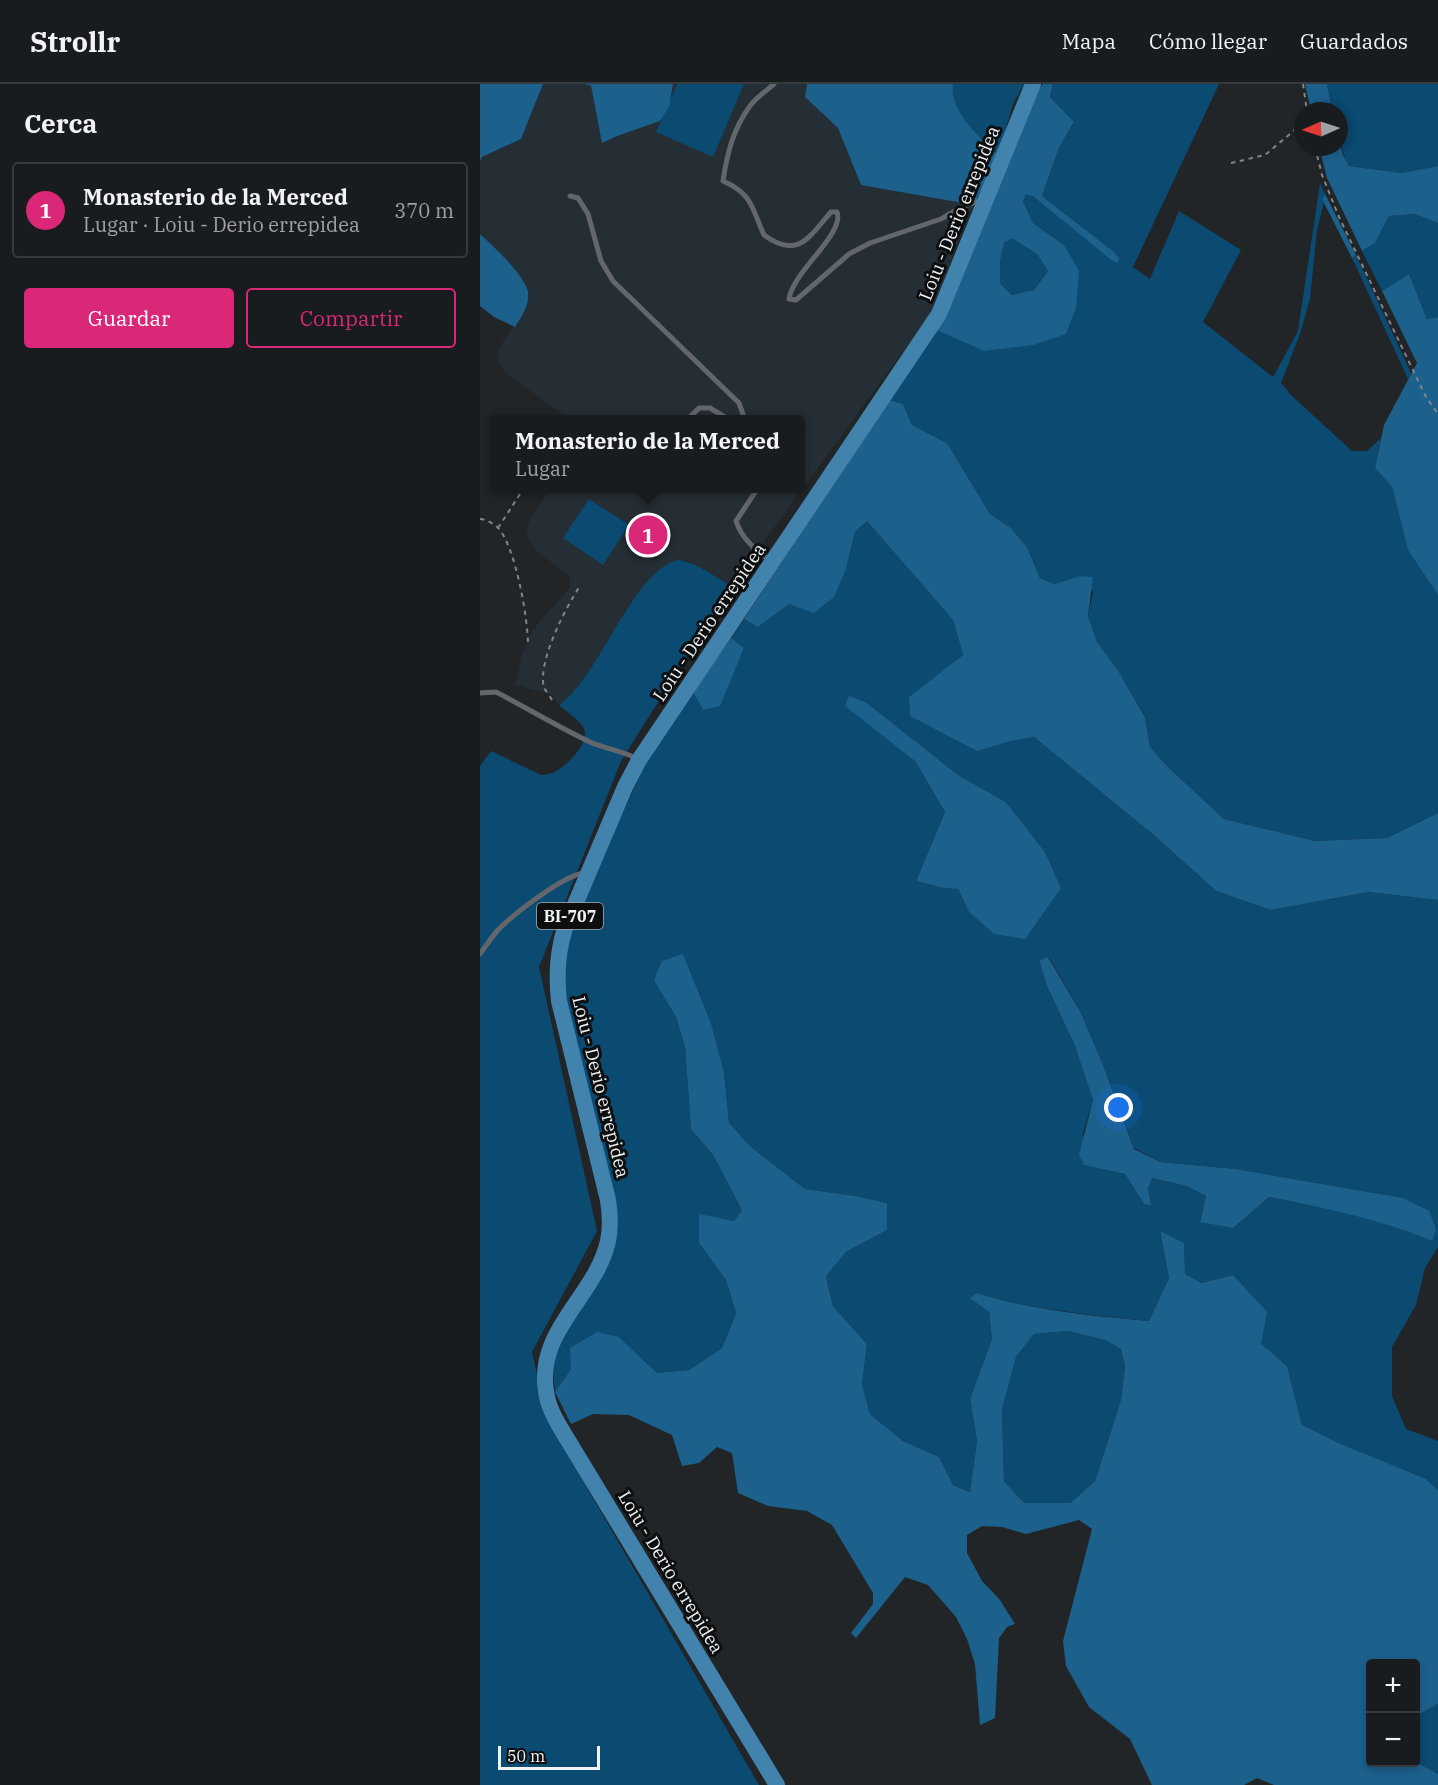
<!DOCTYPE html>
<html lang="es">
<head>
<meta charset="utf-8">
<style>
  :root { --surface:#191c1e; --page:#26292b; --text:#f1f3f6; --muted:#9fa1a4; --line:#373a3c; --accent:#db2777 }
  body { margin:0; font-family:"IBM Plex Serif",serif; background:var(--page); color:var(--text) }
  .controls { position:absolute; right:18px; bottom:18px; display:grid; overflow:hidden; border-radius:6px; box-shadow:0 3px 9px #0003 }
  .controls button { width:54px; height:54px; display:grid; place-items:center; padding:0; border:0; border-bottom:2px solid var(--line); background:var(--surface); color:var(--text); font:30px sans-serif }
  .compass { position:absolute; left:814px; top:18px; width:54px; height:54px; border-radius:50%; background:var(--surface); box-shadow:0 3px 9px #0003; rotate:267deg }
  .scale { position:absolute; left:18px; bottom:15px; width:102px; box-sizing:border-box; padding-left:6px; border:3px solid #f0f3f5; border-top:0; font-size:16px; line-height:21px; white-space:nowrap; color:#f0f3f5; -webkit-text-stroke:4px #0c0e0f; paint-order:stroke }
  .you { position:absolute; left:639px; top:1024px; width:21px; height:21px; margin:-15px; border:4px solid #fff; border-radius:50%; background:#1a73e8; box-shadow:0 0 0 9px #1a73e833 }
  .badge { display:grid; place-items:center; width:39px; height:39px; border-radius:50%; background:var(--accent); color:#fff; font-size:20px; font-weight:700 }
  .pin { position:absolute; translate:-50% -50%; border:3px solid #fff; box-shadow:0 2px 6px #0006 }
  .popup { position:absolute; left:10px; top:331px; width:315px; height:78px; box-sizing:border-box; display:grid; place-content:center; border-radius:6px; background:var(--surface); filter:drop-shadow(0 2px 4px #0005); font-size:20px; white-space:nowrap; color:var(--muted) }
  .popup b { font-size:22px; color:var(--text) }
  .popup::after { content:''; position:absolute; left:50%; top:100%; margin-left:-12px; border:12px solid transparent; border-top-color:var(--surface) }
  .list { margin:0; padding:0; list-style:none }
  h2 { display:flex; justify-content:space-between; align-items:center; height:78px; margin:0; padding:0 24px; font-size:26px }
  h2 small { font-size:20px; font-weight:400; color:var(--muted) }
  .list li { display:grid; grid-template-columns:39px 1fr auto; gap:18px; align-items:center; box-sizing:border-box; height:96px; margin:0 12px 12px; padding:0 12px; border:2px solid var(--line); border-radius:6px }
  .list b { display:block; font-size:22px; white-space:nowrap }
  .list p { margin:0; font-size:20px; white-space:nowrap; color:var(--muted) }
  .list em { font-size:20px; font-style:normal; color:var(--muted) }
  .actions { display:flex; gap:12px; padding:18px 24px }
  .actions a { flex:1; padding:14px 0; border:2px solid var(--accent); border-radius:6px; text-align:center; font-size:21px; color:var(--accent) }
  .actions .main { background:var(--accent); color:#fff }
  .map { position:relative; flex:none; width:958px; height:1701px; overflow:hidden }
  header { display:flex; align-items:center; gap:36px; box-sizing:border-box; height:84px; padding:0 30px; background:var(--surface); border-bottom:2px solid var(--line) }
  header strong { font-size:28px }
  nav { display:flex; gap:33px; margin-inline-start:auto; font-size:21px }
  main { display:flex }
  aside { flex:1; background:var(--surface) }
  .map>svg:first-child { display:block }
  .built { fill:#252e35 }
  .green { fill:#0b4a71; fill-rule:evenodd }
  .forest { fill:#1c608c; fill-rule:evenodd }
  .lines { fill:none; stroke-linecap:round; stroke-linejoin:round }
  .path { stroke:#828588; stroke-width:2; stroke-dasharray:4.5 4.5; stroke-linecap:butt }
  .service { stroke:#63676b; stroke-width:5 }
  .primary { stroke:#4283ad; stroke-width:16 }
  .labels { text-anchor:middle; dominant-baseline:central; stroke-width:6; stroke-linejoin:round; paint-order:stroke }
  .shield { fill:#0c0e0f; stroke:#acaeb0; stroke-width:1.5 }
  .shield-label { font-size:16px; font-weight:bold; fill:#f0f3f5 }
  .street-label { font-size:18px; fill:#f0f3f5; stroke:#0c0e0f }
</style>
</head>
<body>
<header>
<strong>Strollr</strong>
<nav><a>Mapa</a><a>Cómo llegar</a><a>Guardados</a></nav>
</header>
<main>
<aside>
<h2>Cerca<small></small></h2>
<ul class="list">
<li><span class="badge">1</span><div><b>Monasterio de la Merced</b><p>Lugar · Loiu - Derio errepidea</p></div><em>370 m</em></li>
</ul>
<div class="actions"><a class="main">Guardar</a><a>Compartir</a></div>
</aside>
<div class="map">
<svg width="958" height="1701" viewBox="0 0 958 1701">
  <rect width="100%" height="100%" fill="#212528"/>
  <!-- built -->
  <path class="built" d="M 63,0 L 105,0 L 111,2 L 122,59 L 189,23 L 193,0 L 327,0 L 325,13 L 358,44 L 381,101 L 494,121 L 476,163 L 455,224 L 251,502 L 208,477 L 188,480 L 159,509 L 100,602 L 79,621 L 72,612 L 66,609 L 35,601 L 42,571 L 50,551 L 64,532 L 84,511 L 90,502 L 90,496 L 88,491 L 56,466 L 47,452 L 48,441 L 51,433 L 70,405 L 321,404 L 321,336 L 90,335 L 36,297 L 20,282 L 18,273 L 19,264 L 46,224 L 36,186 L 0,150 L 0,77 L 2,73 L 41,55 Z"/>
  <!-- green -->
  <path class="green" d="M 197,0 L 264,0 L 233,73 L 176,48 Z
    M 473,0 L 544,0 L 533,20 L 518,71 C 500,53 470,28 473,0 Z
    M 573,0 L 739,0 L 653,183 L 670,195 L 699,127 L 761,166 L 723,238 L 793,293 L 818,247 L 840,99 L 845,110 L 842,115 L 844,119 L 837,146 L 830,215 L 820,250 L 801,299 L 811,311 L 872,367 L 887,367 L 901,354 L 895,384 L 912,403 L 928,465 L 958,511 L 958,729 L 907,754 L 835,757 L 744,735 L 688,683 L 670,663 L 665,632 L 639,588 L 617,558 L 608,532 L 613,508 L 600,492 L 574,500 L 560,494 L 547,463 L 531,444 L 510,430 L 467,359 L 432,341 L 423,320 L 410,316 L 457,246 L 553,261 L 584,161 L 553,139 L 543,117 L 546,110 L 554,113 L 637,179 L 633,167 L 562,112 L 579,64 L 594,39 L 570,13 Z
    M 847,0 L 958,0 L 958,82 L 921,89 L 869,82 C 859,64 859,47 859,27 L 852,27 Z
    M 935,130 L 958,139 L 958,233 L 947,235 L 929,190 L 902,207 L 882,167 L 895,159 L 909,132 Z
    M 532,153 L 557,170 L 568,187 L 554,206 L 532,211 L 520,199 L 520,178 L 524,159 Z
    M 876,171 L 931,289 L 928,295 L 872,174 Z
    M 109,415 L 149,441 L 123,481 L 83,454 Z
    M 387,437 L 473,536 L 483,571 L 430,613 L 527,658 L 554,653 L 675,752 L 736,807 L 791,826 L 888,808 L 958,816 L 958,1163 L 945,1184 L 936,1221 L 912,1263 L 912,1312 L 926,1345 L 958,1357 L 958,1406 L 946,1395 L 855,1358 L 822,1341 L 807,1282 L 780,1260 L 753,1191 L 720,1199 L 705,1190 L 704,1159 L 680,1148 L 689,1194 L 669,1237 C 610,1231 553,1226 496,1209 L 491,1213 L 509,1228 L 512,1255 L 490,1315 L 497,1357 L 490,1408 L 473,1401 L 459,1373 L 423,1357 L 390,1330 L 382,1300 L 387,1260 L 353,1222 L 346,1191 L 366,1168 L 407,1146 L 407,1119 L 376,1112 L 325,1105 L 270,1062 L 249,1039 L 244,988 L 231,939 L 203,870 L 175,896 L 196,933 L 205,963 L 211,1045 L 233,1071 L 262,1126 L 254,1137 L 219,1131 L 219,1159 L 246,1196 L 256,1229 L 242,1264 L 209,1286 L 177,1289 L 139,1253 L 91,1285 L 75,1308 L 73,1285 L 76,1266 L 133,1167 L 88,926 L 83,893 L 86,866 L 99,823 L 168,674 L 213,608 L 223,626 L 253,588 L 264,565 L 251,554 L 264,535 L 278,543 L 309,520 L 366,485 L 375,448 ZM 387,619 L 478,691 L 526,718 L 565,768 L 581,804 L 489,828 L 478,805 L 463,804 L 436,797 L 465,728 L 435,677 ZM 569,873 L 601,929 L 623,981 L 654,1064 L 680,1078 L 756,1085 L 923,1114 L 952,1157 L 923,1145 L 871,1130 L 789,1113 L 753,1144 L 720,1137 L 726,1112 L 707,1102 L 671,1094 L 668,1104 L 671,1120 L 664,1120 L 645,1090 L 604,1081 L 603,1050 L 613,1016 L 595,962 L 567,902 L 559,876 Z
    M 198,476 C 218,479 234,492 251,502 L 141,677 L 59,883 L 117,1147 L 52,1268 L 66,1333 L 279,1701 L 0,1701 L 0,682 L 11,667 L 61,691 C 78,693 106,665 105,648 C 104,638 86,628 79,621 C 119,594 153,486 198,476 Z
    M 588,1247 L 625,1256 L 641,1265 L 645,1282 L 641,1316 L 615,1397 L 590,1419 L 544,1419 L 524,1397 L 522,1326 L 536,1273 L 554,1250 Z
    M 958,1620 L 958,1690 L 936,1678 L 936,1632 Z"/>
  <!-- forest -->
  <path class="forest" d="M 0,0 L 63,0 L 41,55 L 2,73 L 0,77 Z
    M 105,0 L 193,0 L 189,23 L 180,37 L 137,52 L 122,59 L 111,2 Z
    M 327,0 L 473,0 C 470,28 500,53 518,71 L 494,121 L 381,101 L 358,44 L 325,13 Z
    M 563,0 L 573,0 L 570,13 L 594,38 L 579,64 L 562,112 L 633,167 L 639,174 L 637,179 L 630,175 L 554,113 L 546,110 L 543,117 L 553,139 L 584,161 L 599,187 L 596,224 L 586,250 L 553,261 L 504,267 L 457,246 L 556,8 ZM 532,154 L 557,170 L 568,187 L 554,206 L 532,211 L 520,199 L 520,178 L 524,159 Z
    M 825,0 L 847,0 L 852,27 L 831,27 Z
    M 859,57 L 863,71 L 869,82 L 921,89 L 958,82 L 958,139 L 935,130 L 909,132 L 895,159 L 882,167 L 847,94 L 839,63 L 859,63 Z
    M 845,110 L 876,171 L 872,174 L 844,119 L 842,115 Z
    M 0,150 C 13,162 45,191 48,208 C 50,221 41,233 35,243 L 14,233 L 0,222 Z
    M 929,190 L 947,235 L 958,233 L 958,511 L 928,466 L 912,403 L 895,384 L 904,341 L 937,279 L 902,207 Z
    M 410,316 L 423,320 L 432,341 L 467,359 L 510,430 L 531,444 L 547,463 L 560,494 L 574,500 L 600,492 L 613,493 L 608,532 L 617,558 L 639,588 L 665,633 L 670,663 L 688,683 L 744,735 L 835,757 L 907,754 L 958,729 L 958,816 L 888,808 L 791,826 L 736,807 L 675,752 L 554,653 L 527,658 L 497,667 L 430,632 L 429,613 L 483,571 L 473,536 L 387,437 L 375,448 L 366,485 L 354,513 L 334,529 L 309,520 L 278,543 L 264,535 Z
    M 251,554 L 264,564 L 240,622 L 223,626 L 213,608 Z
    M 369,612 L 387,619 L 478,691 L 526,718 L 565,768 L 581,804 L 545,855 L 514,850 L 489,828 L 478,805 L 463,804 L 436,797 L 465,728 L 435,677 L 365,622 Z
    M 203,870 L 231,939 L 244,988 L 249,1039 L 270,1062 L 325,1105 L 376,1112 L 407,1119 L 407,1146 L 366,1168 L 346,1192 L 353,1222 L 387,1260 L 382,1300 L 390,1330 L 423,1357 L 459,1373 L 473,1401 L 490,1408 L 497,1357 L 490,1315 L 512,1255 L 509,1228 L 490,1214 L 496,1209 C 552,1226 610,1232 669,1237 L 689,1194 L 680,1147 L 704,1159 L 705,1190 L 721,1199 L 753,1191 L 787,1228 L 781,1260 L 807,1282 L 822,1341 L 856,1358 L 946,1395 L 958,1406 L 958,1620 L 936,1632 L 936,1580 L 890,1580 L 890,1678 L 936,1678 L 958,1690 L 958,1701 L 794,1701 L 777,1694 L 764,1701 L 672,1701 L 650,1655 L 609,1623 L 586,1582 L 583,1557 L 612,1445 L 599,1436 L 546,1450 L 522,1443 L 502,1442 L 487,1451 L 487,1469 L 502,1497 L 520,1516 L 535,1540 L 527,1543 L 519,1554 L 515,1634 L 500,1641 L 495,1580 L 487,1555 L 476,1533 L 448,1501 L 425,1493 L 376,1554 L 371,1549 L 393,1520 L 393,1509 L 352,1441 L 327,1427 L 288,1422 L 258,1409 L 252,1369 L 237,1363 L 219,1379 L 202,1382 L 192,1351 L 149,1331 L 113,1330 L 91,1340 L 75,1308 L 91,1285 L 90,1264 L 117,1248 L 139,1253 L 177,1289 L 209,1286 L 242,1264 L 256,1229 L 246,1196 L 219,1159 L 219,1130 L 254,1137 L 262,1126 L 233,1071 L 211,1045 L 205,963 L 196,933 L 174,896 L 182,877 ZM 588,1247 L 625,1256 L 641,1265 L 645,1282 L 641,1316 L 615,1397 L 590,1419 L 544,1419 L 524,1397 L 522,1326 L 536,1273 L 554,1250 Z
    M 568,873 L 601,929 L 623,981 L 654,1065 L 680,1078 L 756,1085 L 923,1114 L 949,1127 L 956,1145 L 952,1157 C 900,1135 845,1124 789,1113 L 753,1144 L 720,1138 L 726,1112 L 707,1102 L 672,1094 L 668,1104 L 671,1121 L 664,1120 L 645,1090 L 604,1081 L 599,1071 L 613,1016 L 595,962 L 567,902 L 559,876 Z"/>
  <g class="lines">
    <!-- path -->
    <path class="path" d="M 823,0 L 827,27
      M 835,63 L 842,91 L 859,133 L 946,313 L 958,330
      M 751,79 L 785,71 L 823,39
      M 0,435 C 6,435 12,439 17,443 C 35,459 48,535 48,560
      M 18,444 L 42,407
      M 72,616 C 70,612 66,607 64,604 C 57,578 86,523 100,502"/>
    <!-- service -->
    <path class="service" d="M 294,0 C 286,7 276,14 270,22 C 253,45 247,70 243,97 C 273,110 272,125 284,151 C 318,176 329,153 351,128 L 357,128 C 365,150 313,187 309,215 L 316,216 L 369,170 L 390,159 L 461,135 L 480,124 L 501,116
      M 90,112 L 98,114 L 108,130 L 121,177 L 133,197 L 259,319 L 265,336
      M 207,336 L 219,324 L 230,324 L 250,336
      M 278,404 L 256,437 C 262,455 274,464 289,476
      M 0,609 L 16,608 C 47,624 78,643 110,658 C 126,665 143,667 158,675
      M 0,870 C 6,862 11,854 17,847 C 32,831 84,791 104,789"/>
    <!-- primary -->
    <path class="primary" d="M 297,1701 L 86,1353 C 77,1338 68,1324 66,1307 C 56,1246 116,1212 128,1157 C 131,1143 130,1129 128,1116 L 79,917 C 76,891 77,869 85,844 L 145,703 L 159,676 L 459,230 L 553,0"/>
  </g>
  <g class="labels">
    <!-- shield labels -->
    <rect class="shield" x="57" y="819" width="66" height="26" rx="4.5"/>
    <g class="shield-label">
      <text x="90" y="832">BI-707</text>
    </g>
    <!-- street labels -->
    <g class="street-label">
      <text transform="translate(479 129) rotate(-68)">Loiu - Derio errepidea</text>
      <text transform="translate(229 538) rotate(-56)">Loiu - Derio errepidea</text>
      <text transform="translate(121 1003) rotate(76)">Loiu - Derio errepidea</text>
      <text transform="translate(191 1488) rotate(59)">Loiu - Derio errepidea</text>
    </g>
  </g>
</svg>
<div class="controls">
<button>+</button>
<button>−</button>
</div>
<svg class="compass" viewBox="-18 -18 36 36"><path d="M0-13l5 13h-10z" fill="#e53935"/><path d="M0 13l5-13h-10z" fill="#9fa1a4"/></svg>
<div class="scale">50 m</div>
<div class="you"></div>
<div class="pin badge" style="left:168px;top:451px">1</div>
<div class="popup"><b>Monasterio de la Merced</b>Lugar</div>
</div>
</main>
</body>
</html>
